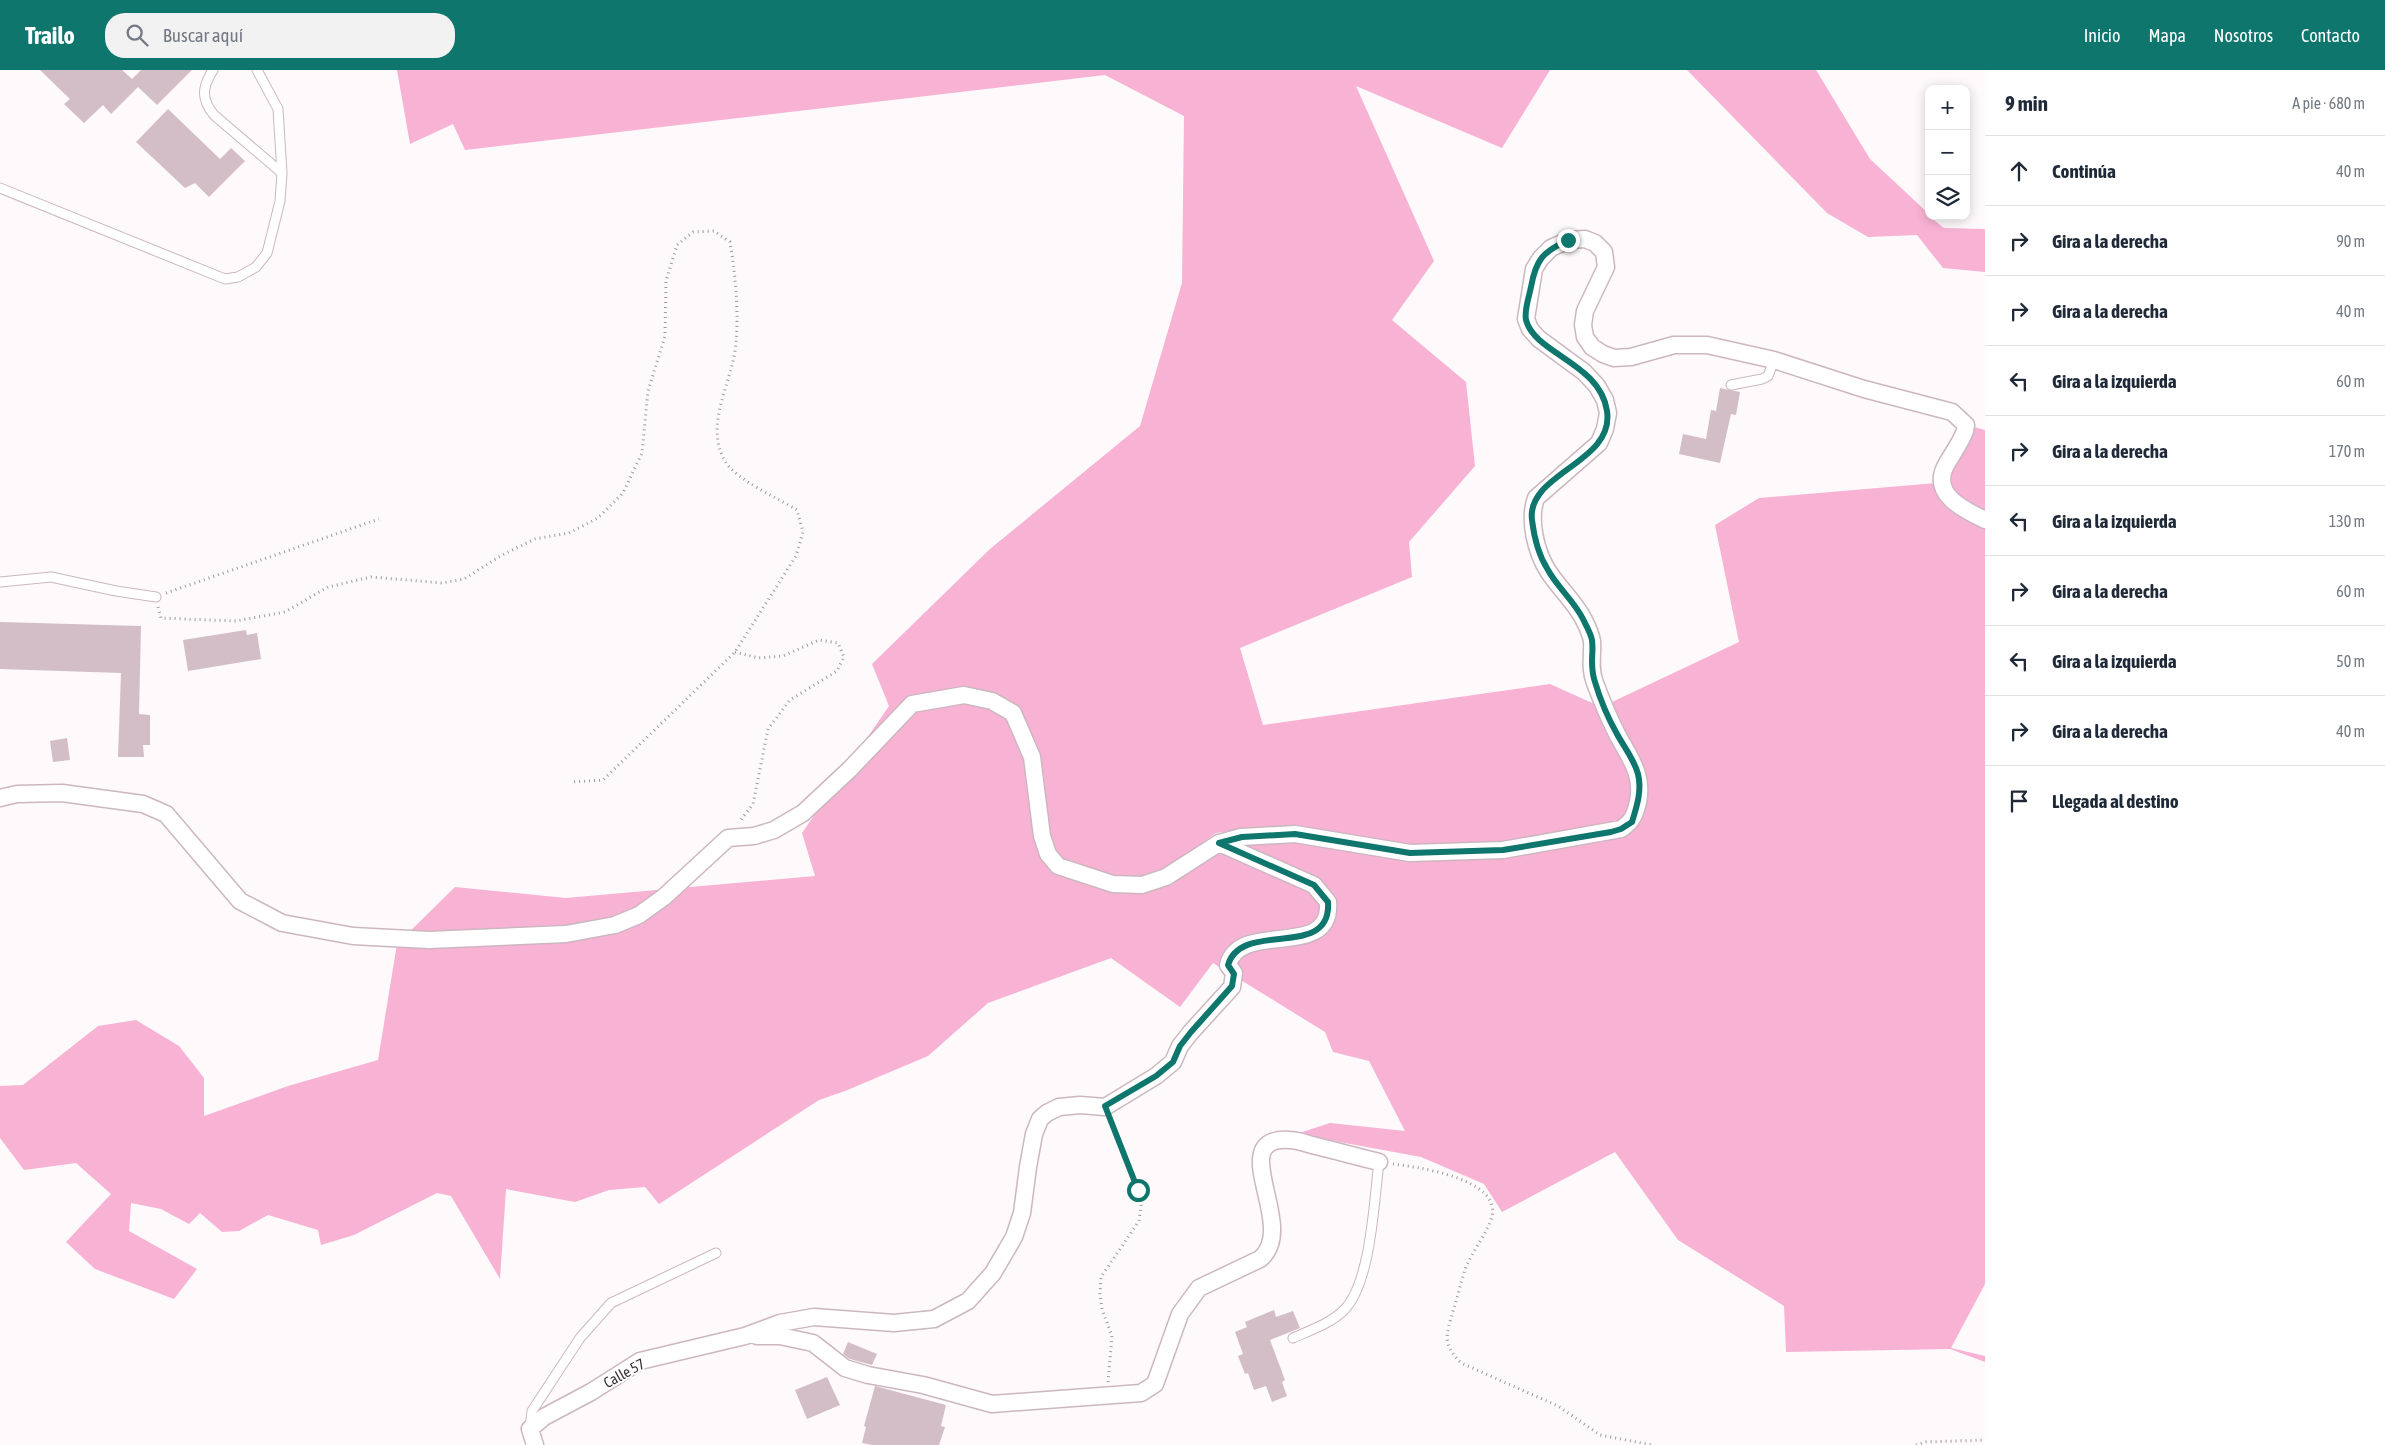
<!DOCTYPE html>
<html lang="es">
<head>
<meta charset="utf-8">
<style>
  :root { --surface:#fff; --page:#f2f2f3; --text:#1f2937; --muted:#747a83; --line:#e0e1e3; --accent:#0f766e }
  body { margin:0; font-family:"Asap Condensed",sans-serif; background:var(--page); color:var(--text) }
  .controls { position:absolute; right:15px; top:15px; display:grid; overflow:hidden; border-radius:10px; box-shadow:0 2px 12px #0003 }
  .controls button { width:45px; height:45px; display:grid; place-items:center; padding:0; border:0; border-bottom:1px solid var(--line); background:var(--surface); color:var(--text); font:25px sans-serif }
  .stop { position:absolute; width:15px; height:15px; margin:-11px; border:4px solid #0f766e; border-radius:50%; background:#fff }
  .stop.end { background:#0f766e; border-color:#fff; box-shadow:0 1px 5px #0008 }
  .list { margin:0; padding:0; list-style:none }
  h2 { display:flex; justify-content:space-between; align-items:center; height:65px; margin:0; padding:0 20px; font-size:21px }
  h2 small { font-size:16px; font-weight:400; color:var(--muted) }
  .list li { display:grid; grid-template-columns:32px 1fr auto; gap:15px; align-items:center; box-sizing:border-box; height:70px; padding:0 20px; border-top:1px solid var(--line) }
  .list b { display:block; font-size:19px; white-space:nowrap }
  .list em { font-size:16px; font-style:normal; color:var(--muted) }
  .icon { flex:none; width:28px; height:28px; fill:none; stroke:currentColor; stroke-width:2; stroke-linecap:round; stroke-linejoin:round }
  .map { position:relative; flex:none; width:1985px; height:1375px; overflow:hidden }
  header { display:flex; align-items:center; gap:30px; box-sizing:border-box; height:70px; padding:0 25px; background:var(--accent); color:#fff }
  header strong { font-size:24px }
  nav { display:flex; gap:28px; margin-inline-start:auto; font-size:18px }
  .search { width:350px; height:45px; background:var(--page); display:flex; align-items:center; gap:12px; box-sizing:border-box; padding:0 18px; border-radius:20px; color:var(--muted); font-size:19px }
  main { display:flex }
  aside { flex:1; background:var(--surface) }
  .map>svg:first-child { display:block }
  .green { fill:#f8b2d4 }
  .building { fill:#d3bec7 }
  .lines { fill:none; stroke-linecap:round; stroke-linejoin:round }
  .lane-casing { stroke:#ccb7c1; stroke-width:11 }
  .street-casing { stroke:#ccb7c1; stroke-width:19 }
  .path { stroke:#a09a9d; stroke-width:3; stroke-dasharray:1 4; stroke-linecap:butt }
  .lane { stroke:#fff; stroke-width:9 }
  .street { stroke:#fff; stroke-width:16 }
  .route { stroke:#0f766e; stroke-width:6 }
  .labels { text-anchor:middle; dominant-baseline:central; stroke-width:4; stroke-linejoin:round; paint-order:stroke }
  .street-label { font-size:15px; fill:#393134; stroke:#fff }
</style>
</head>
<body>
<header>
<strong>Trailo</strong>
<div class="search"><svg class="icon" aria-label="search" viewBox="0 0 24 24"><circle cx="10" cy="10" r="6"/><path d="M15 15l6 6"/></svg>Buscar aquí</div>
<nav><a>Inicio</a><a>Mapa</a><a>Nosotros</a><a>Contacto</a></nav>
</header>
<main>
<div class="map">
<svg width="1985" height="1375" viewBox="0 0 1985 1375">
  <rect width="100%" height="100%" fill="#fef9fb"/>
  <!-- green -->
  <path class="green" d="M 397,0 L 1550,0 L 1502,78 L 1356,16 L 1434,191 L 1392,250 L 1466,312 L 1475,396 L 1409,472 L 1412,507 L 1240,578 L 1263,655 L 1550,614 L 1599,636 L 1632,705 L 1634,721 L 1626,749 L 1610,756 L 1502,774 L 1410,777 L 1294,758 L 1240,760 L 1216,763 L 1164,801 L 1140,808 L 1113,808 L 1101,804 L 1110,820 L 1141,821 L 1169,813 L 1220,779 L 1310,819 L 1323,834 L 1322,845 L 1329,854 L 1333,850 L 1334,829 L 1317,810 L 1240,773 L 1294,770 L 1409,788 L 1503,786 L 1623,764 L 1636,756 L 1642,740 L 1646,722 L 1644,702 L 1635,682 L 1621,660 L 1610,633 L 1739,572 L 1715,455 L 1759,428 L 1936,413 C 1946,441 1960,445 1985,457 L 1985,1214 L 1951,1278 L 1985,1286 L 1985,1292 L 1950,1279 L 1786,1282 L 1784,1236 L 1678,1170 L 1615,1082 L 1502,1142 L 1484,1114 L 1421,1087 L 1296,1064 L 1330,1053 L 1405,1061 L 1369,991 L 1333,982 L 1325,962 L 1213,893 L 1180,937 L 1111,888 L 988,933 L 928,986 L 845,1021 L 819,1030 L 659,1134 L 645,1117 L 609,1120 L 575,1132 L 506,1119 L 500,1209 L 451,1126 L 437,1123 L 354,1165 L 321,1175 L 318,1160 L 268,1145 L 239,1161 L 222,1162 L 200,1143 L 189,1154 L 161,1139 L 131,1133 L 129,1161 L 197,1199 L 174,1229 L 95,1199 L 66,1172 L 111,1124 L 76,1093 L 24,1100 L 0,1068 L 0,1016 L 23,1015 L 98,956 L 136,950 L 179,976 L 204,1008 L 204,1046 L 288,1016 L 378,990 L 397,874 L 455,817 L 566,828 L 815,806 L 802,763 L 889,636 L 872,594 L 990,479 L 1140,356 L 1182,213 L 1184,46 L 1105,5 L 465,80 L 453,54 L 410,74 Z
    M 1687,0 L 1816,0 L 1870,89 L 1929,144 L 1929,146 L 1944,158 L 1985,159 L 1985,202 L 1943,198 L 1917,165 L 1868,167 L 1827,143 Z
    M 1970,356 L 1985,360 L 1985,443 L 1962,432 L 1948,411 Z"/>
  <!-- building -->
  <path class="building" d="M 40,0 L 122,0 L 132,9 L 141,0 L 192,0 L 157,35 L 138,17 L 111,44 L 103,35 L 84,53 L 64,34 L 70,29 Z
    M 168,39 L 220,89 L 231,78 L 245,91 L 209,127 L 195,113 L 185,118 L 136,72 Z
    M 1720,318 L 1740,322 L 1736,345 L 1731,344 L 1720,393 L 1679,384 L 1683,364 L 1706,369 L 1711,340 L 1716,341 Z
    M 0,552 L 141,556 L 139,644 L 150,645 L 150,675 L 143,675 L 144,687 L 118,687 L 121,603 L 0,599 Z
    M 246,560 L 247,565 L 257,563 L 261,589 L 188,601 L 183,570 Z
    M 67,668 L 70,690 L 53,692 L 50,671 Z
    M 1274,1240 L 1276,1247 L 1293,1241 L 1300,1258 L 1270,1270 L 1285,1310 L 1282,1312 L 1287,1326 L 1272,1332 L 1266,1316 L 1254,1320 L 1248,1303 L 1245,1304 L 1238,1286 L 1243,1284 L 1235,1262 L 1247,1257 L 1245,1252 Z
    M 848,1272 L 877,1284 L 872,1295 L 850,1289 L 843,1284 Z
    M 827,1307 L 840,1335 L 807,1349 L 795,1320 Z
    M 875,1316 L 946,1335 L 941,1356 L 945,1357 L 939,1375 L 872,1375 L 862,1373 L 866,1357 L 864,1356 Z"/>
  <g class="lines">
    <!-- lane casing -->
    <g class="lane-casing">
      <path id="lane" d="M 213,0 C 202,17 201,29 214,45 L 282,103
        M 0,118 L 225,209 L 238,207 L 256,197 L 267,183 L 280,131 L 282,103 L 278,39 L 257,0
        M 1731,315 L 1762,309 L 1768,306 L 1774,290
        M 0,512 L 51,507 L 116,521 L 156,527
        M 1293,1268 C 1310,1260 1330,1254 1344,1240 C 1371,1213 1374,1131 1379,1092
        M 530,1358 L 532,1341 L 580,1268 L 611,1233 L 716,1183"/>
    </g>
    <!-- street casing -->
    <g class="street-casing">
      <path id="street" d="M 0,728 L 17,724 L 62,723 L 143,734 L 166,744 L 240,831 L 282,853 L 353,866 L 429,870 L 566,864 L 615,855 L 639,845 L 664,827 L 728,768 L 754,766 L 774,760 L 803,743 L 849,700 L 912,634 L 964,625 L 992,631 L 1013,643 L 1032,687 L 1042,766 L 1048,784 L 1058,796 L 1113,814 L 1142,815 L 1166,807 L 1219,773 L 1241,767 L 1295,764 L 1410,783 L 1503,780 L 1621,759 C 1632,752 1635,745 1638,732 C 1644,703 1628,686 1616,662 C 1608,646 1601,629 1595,613 C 1589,597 1593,586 1592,571 C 1591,565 1587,556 1584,550 C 1575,532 1559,518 1548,501 C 1536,482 1528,450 1536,428 L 1599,373 L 1605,359 L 1608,343 L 1605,330 L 1597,316 L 1584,302 L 1539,269 L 1530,259 L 1526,249 L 1534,199 L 1541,188 L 1551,178 L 1569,170 L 1585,169 L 1595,173 L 1604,182 L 1606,197 L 1585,241 L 1583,255 L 1585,267 L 1592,277 L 1603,284 L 1614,288 L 1631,287 L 1674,275 L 1707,275 L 1774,290 L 1864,319 L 1952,342 L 1966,355 L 1965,361 C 1960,374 1952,384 1946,395 C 1930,424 1964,440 1985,450
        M 757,1266 L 780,1266 L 813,1273 L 845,1298 L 868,1305 L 923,1315 L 992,1334 L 1141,1323 L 1155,1314 L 1180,1244 L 1199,1218 L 1260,1189 C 1300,1157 1222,1066 1290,1070 C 1298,1070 1307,1074 1316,1076 C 1337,1081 1358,1087 1379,1092
        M 535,1375 L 530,1359 L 544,1347 L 591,1322 L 640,1291 L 745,1266 L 780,1253 L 814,1247 L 894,1253 L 934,1249 L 968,1231 L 993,1203 L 1014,1167 L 1022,1143 L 1028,1097 L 1034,1064 L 1040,1049 L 1047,1043 L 1059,1037 L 1080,1035 L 1105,1037 L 1156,1006 L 1173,992 L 1180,976 L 1191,962 L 1232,917 L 1234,903 L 1228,895 C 1240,849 1333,891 1328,832 L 1314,815 L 1219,773"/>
    </g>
    <!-- path -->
    <path class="path" d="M 166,523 L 379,449
      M 158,537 L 161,548 L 236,551 L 285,542 L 328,517 L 371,507 L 442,513 L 464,509 L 502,485 L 535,469 L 569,463 L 598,448 L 623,423 L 642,383 L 648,321 L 665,266 L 666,211 L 677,175 L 693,162 L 714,161 L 730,172 C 735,201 739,242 736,272 C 734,310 703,353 725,391 C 736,410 778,428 797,440 L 803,462 L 796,486 L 735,582 L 603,710 L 571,712
      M 735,582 L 758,588 L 783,586 L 819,570 L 838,573 L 844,587 L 837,601 L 790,630 L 768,659 L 753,734 L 740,751
      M 1393,1094 C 1417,1097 1500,1108 1492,1146 C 1489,1160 1472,1182 1466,1197 C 1461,1211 1458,1227 1453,1241 C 1446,1266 1442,1273 1461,1293 L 1558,1336 L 1600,1365 L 1652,1375
      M 1108,1312 L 1112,1266 L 1102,1239 L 1100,1224 L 1101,1207 L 1139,1151 L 1141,1135 L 1138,1120 L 1110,1050
      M 1916,1375 L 1926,1372 L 1985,1370"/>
    <!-- lane -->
    <use href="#lane" class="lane"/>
    <!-- street -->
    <use href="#street" class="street"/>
  </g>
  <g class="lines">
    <!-- route -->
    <path class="route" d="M 1138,1120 L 1105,1036 L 1156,1006 L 1173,992 L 1180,976 L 1191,962 L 1232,916 L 1234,904 L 1228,895 C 1241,849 1332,891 1328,832 L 1314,815 L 1219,773 L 1242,767 L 1295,764 L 1410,783 L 1503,780 L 1611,762 L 1621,759 L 1632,752 C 1637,736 1642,720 1638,704 C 1634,689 1624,677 1617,664 C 1608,648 1600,629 1595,612 C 1589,594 1594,585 1592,570 C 1591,564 1586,555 1583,549 C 1574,531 1558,518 1548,500 C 1539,486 1534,467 1532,450 C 1526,403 1615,393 1607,341 C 1600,293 1535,284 1526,250 C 1524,240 1529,227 1531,217 C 1536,189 1543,182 1568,170"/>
  </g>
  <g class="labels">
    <!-- street labels -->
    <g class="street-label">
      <text transform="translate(624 1303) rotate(-29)">Calle 57</text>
    </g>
  </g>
</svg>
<div class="controls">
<button>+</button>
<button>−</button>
<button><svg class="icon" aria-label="layers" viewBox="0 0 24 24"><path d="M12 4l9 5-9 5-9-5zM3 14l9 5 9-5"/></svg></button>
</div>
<div class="stop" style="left:1138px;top:1120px"></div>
<div class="stop end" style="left:1568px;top:170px"></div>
</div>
<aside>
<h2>9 min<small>A pie · 680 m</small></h2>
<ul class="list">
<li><svg class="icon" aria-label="ahead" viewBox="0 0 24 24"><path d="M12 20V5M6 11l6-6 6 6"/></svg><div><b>Continúa</b></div><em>40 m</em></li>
<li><svg class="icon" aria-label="right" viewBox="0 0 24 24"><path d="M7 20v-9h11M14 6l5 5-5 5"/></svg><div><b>Gira a la derecha</b></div><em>90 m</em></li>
<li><svg class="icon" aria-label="right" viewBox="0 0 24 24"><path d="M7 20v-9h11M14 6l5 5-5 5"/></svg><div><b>Gira a la derecha</b></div><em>40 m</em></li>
<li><svg class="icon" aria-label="left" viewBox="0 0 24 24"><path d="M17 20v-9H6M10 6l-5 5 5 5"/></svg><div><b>Gira a la izquierda</b></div><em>60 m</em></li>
<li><svg class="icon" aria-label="right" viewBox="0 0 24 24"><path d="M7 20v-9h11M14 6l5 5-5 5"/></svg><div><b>Gira a la derecha</b></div><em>170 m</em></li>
<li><svg class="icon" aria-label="left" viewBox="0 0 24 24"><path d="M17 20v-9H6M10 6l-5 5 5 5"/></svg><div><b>Gira a la izquierda</b></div><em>130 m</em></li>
<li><svg class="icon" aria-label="right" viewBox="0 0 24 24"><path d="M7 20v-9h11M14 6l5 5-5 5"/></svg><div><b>Gira a la derecha</b></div><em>60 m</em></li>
<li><svg class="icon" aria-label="left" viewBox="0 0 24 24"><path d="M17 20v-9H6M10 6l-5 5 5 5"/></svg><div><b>Gira a la izquierda</b></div><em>50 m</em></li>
<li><svg class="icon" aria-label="right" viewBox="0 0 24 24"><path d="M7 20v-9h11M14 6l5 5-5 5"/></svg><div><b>Gira a la derecha</b></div><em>40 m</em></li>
<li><svg class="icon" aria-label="arrive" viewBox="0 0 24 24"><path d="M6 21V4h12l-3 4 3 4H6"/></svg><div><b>Llegada al destino</b></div></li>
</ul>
</aside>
</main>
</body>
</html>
